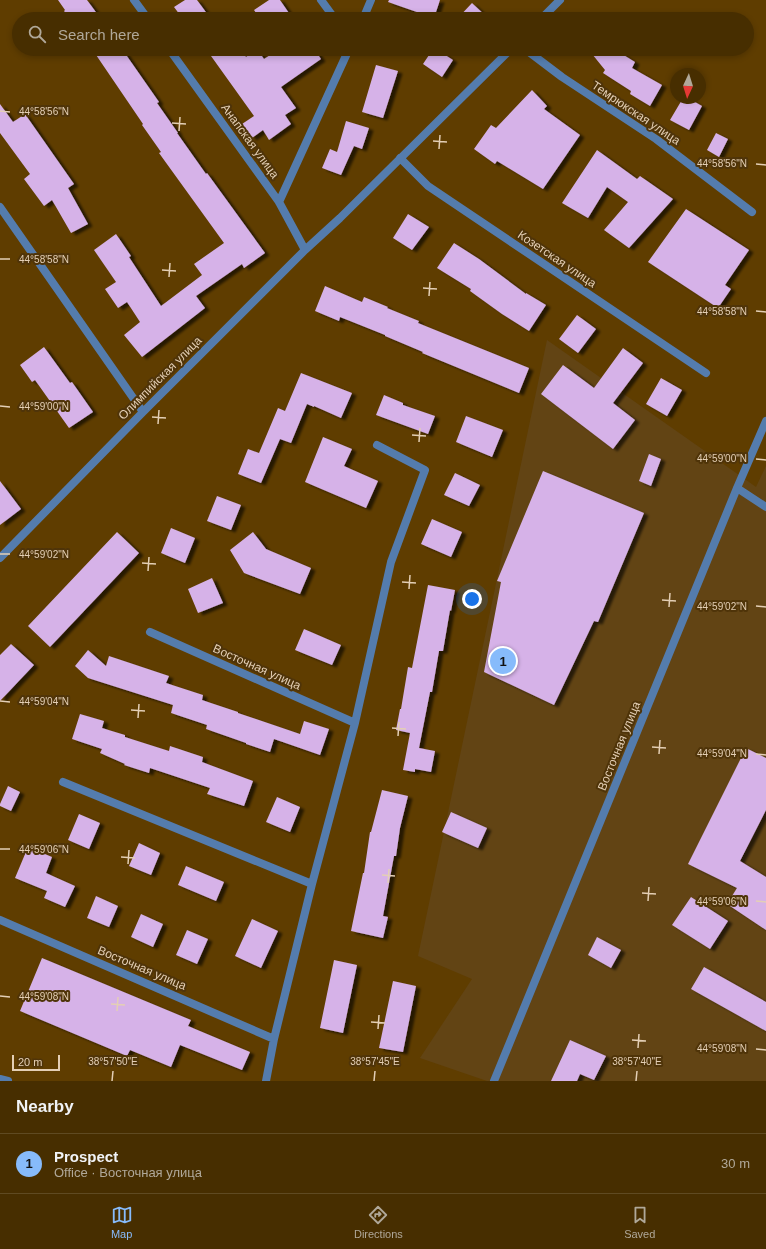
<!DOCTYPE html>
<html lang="en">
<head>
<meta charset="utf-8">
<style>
  :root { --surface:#472e00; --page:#513a0f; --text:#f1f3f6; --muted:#b0a899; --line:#5f4a22; --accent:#87bbfb }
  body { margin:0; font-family:Arial,sans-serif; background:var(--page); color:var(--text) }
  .compass { position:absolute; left:670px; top:68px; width:36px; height:36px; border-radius:50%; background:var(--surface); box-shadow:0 2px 6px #0003; rotate:184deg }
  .scale { position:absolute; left:12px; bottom:10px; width:48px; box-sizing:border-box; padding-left:4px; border:2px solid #e4cfb5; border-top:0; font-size:11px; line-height:14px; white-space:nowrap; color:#e4cfb5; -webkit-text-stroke:3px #4f3409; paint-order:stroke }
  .you { position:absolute; left:472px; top:599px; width:14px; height:14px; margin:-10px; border:3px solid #fff; border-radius:50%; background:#1a73e8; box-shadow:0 0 0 6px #1a73e833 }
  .badge { display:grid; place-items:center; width:26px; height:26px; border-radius:50%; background:var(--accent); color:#111; font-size:13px; font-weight:700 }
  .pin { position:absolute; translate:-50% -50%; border:2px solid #fff; box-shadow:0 1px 4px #0006 }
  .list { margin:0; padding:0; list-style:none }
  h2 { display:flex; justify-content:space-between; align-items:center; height:52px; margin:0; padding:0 16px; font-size:17px }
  h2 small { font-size:13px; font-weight:400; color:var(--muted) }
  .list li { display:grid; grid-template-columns:26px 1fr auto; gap:12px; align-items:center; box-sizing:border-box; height:60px; padding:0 16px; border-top:1px solid var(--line) }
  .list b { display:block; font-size:15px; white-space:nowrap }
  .list p { margin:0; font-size:13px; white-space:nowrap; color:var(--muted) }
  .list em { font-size:13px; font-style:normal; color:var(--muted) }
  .icon { flex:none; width:22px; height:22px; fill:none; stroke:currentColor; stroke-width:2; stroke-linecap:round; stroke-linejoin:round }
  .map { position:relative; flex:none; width:766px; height:1081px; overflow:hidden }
  .search { position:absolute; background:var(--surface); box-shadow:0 2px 6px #0003; left:12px; right:12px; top:12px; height:44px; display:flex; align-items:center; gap:10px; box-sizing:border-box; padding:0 14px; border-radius:22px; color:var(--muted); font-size:15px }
  .sheet { height:112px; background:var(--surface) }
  nav { display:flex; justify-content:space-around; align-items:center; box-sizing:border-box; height:56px; border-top:1px solid var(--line); background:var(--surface); font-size:11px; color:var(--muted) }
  nav a { display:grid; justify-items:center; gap:2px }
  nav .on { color:var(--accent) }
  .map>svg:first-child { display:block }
  .built { fill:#624414 }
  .building { fill:#d6b2e8; filter:url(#shadow) }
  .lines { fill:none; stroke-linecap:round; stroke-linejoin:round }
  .minor { stroke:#547cad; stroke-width:8 }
  .tertiary { stroke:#547cad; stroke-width:8 }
  .ticks { fill:none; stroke:#e4cfb5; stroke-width:1.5 }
  .labels { text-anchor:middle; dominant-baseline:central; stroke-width:4; stroke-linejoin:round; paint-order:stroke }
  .street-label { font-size:12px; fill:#e4cfb5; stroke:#4f3409 }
  .ticks-label { font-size:10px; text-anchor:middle; fill:#e4cfb5; stroke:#4f3409; stroke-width:4; stroke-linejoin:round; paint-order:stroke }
</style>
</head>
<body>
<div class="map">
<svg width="766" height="1081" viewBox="0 0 766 1081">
  <defs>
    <filter id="shadow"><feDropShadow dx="4.5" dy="2.5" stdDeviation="1" flood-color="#0009"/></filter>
  </defs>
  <rect width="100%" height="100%" fill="#5f3d00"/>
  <!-- built -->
  <path class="built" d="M 547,340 L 756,487 L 766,466 L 766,1081 L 487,1081 L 420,1058 L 472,979 L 418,956 Z"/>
  <!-- building -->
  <path class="building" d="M 58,0 L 87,0 L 101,19 L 70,19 L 64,11 L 65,10 Z
    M 185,0 L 197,0 L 211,19 L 183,19 L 174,7 Z
    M 269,0 L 280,0 L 293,19 L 260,19 L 254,10 Z
    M 389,0 L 440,0 L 434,18 L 388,2 Z
    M 472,3 L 489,19 L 457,19 Z
    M 92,49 L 122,49 L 159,102 L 157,103 L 178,133 L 177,133 L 206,174 L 207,173 L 265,253 L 244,268 L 242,264 L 196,296 L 205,308 L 142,357 L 124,335 L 140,322 L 127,302 L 118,308 L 105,289 L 116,282 L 94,250 L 116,234 L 131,256 L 129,257 L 161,306 L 202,275 L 194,264 L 224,243 L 159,153 L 161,152 L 142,125 L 143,124 Z
    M 206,49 L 240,49 L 246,57 L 257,49 L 264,59 L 279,49 L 314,49 L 321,59 L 281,87 L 296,108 L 285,115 L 291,124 L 269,140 L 263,130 L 252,138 L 242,124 L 254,116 Z
    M 433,49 L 436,49 L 453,60 L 442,77 L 423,64 Z
    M 588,49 L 614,49 L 635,62 L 632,68 L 662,85 L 650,106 L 630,94 L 631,91 L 603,73 L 605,70 Z
    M 376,65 L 398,71 L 383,118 L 362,112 Z
    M 532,90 L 547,106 L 544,109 L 580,135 L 543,189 L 497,161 L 495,164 L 474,149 L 491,125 L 496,128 Z
    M 683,98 L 688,98 L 702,106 L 689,130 L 670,120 Z
    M 0,104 L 13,122 L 25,114 L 74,184 L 68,188 L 88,224 L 71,233 L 52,200 L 44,206 L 24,179 L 30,174 L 0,133 Z
    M 346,121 L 369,128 L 362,149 L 354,146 L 341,175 L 322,168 L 330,149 L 337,152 Z
    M 716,133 L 728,139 L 719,157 L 707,150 Z
    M 597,150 L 637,179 L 640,176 L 673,199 L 629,248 L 604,230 L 628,202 L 607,187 L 588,218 L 562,203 Z
    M 686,209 L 749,250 L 725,285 L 731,289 L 718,308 L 648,262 Z
    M 408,214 L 429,227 L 412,250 L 393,238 Z
    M 454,243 L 479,259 L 526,294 L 526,293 L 546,305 L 529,331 L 502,314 L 470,291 L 471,289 L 437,268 Z
    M 325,286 L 362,302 L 364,297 L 388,307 L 387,308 L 419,321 L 418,323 L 529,368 L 519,393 L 422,353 L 423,352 L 385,336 L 385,335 L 340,317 L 339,321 L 315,311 Z
    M 577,315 L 596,329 L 578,353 L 559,339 Z
    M 44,347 L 70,383 L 72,382 L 93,412 L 69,428 L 35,380 L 32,382 L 20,365 Z
    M 623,348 L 643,363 L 613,403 L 635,420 L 613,449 L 541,394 L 563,365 L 594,388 Z
    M 301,373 L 352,393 L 341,418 L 314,406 L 314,407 L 307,404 L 291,443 L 280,439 L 261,483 L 238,474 L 248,449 L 259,453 L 278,408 L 285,411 Z
    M 661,378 L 682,390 L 667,416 L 646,404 Z
    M 384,395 L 403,403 L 403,405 L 435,416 L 428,434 L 376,415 Z
    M 466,416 L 503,430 L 492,457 L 456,442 Z
    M 323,437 L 352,449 L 344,466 L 378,481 L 366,508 L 305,482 Z
    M 649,454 L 661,459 L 651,486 L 639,481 Z
    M 543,471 L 644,513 L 598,622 L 594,621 L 554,705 L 484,672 L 501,582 L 497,581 Z
    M 455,473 L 480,485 L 469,506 L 444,495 Z
    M 0,481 L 21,509 L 0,525 Z
    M 217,496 L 241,505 L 231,530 L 207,521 Z
    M 432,519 L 462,532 L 451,557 L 421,544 Z
    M 171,528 L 195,538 L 185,563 L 161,553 Z
    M 117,532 L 139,553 L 50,647 L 28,626 Z
    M 253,532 L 266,549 L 311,568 L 300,594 L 244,573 L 230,550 Z
    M 212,578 L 223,603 L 198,613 L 188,589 Z
    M 428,585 L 455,590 L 451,611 L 450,610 L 443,651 L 439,651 L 432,692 L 430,692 L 419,748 L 435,751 L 431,772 L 415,769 L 415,772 L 403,770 L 410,733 L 396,730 L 400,709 L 401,709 L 408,667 L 412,668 Z
    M 304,629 L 341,645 L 332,665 L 295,650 Z
    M 11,644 L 34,665 L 0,701 L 0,655 Z
    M 88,650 L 106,666 L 109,656 L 169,676 L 166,683 L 203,695 L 202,700 L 238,712 L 238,713 L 300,734 L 304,721 L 329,729 L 320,755 L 274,739 L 270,752 L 246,744 L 246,743 L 206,729 L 207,725 L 171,713 L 173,705 L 88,678 L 75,666 Z
    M 80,714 L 104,721 L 102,728 L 125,735 L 125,737 L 169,751 L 170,746 L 203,757 L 202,762 L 253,781 L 244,806 L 207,794 L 210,788 L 150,768 L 149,773 L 124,765 L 125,764 L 100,753 L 102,749 L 72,739 Z
    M 746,748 L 766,758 L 766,810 L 740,861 L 766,877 L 766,930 L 727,904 L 737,888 L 688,864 Z
    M 8,786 L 20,792 L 11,811 L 0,806 L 0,804 Z
    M 382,790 L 408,796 L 400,828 L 396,856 L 394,856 L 383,916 L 388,917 L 383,938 L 351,931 L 363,873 L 364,873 L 370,832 L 371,832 Z
    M 277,797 L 300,807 L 290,832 L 266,822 Z
    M 451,812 L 487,828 L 478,848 L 442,832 Z
    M 79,814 L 100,823 L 89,849 L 68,840 Z
    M 139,843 L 160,853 L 151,875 L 129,866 Z
    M 28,847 L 52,857 L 46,873 L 75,886 L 65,907 L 44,898 L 47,891 L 15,878 Z
    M 186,866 L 224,882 L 216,901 L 178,885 Z
    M 96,896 L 118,906 L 109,927 L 87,918 Z
    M 691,897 L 728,921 L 710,949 L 672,925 Z
    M 141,914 L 163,924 L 153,947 L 131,937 Z
    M 252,919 L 278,931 L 261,968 L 235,956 Z
    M 187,930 L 208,939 L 197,964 L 176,955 Z
    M 597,937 L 621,950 L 611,968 L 588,955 Z
    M 42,958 L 191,1020 L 188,1026 L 250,1052 L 242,1070 L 180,1045 L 171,1067 L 130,1050 L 127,1056 L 20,1011 Z
    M 334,960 L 357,965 L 343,1033 L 320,1028 Z
    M 704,967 L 766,1002 L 766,1031 L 691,989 Z
    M 393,981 L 416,986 L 403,1052 L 379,1048 Z
    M 570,1040 L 606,1056 L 594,1080 L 580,1074 L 577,1081 L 551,1081 Z"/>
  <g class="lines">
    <!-- minor -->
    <path class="minor" d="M 134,0 L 148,19
      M 321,0 L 335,19
      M 363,19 L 371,0
      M 541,19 L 560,0
      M 169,49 L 279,202 L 305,250
      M 525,49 L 562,77 L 656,139 L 752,212
      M 400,158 L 428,186 L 706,373
      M 279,202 L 349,49
      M 0,207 L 143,412
      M 737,488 L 766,507
      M 0,558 L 143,412 L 305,250 L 340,218 L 511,49
      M 150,632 L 355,723
      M 63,782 L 312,884
      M 0,920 L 274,1039
      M 266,1081 L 274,1039 L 312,884 L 355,723 L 391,562 L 425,470 L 377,445
      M 494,1081 L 737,488 L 766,421"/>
    <!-- tertiary -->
    <path class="tertiary" d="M 0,1079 L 8,1081"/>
  </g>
  <!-- ticks -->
  <path class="ticks" d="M 0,111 L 10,112M 172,123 L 186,124M 179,131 L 180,117M 433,141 L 447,142M 439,149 L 440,135M 756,164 L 766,165M 0,259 L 10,259M 162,270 L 176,271M 169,277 L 170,263M 423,288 L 437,289M 429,296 L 430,282M 756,311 L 766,312M 0,406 L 10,407M 152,417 L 166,418M 158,424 L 159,410M 412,435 L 426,436M 419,442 L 420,428M 756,459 L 766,460M 0,554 L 10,554M 142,563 L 156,564M 148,571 L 149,557M 402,582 L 416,583M 409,589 L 410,575M 662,600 L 676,601M 756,606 L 766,607M 669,607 L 670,593M 0,701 L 10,702M 131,710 L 145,711M 138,718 L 139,704M 392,728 L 406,729M 398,736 L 399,722M 652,747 L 666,748M 659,754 L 660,740M 756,754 L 766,755M 0,849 L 10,849M 121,857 L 135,858M 128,864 L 129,850M 382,875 L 395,876M 388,883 L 389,869M 642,893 L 656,894M 648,901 L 649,887M 756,901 L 766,902M 0,996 L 10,997M 111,1004 L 125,1005M 117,1011 L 118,997M 371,1022 L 385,1023M 378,1029 L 379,1015M 632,1040 L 646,1041M 638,1048 L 639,1034M 756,1049 L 766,1050M 112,1081 L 113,1071M 374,1081 L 375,1071M 636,1081 L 637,1071"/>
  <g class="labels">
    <!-- street labels -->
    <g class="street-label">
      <text transform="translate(636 113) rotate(34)">Темрюкская улица</text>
      <text transform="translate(250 141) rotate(54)">Анапская улица</text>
      <text transform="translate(557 259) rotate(34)">Козетская улица</text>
      <text transform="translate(160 378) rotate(-45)">Олимпийская улица</text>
      <text transform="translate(257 667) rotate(24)">Восточная улица</text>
      <text transform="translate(619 746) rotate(-68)">Восточная улица</text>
      <text transform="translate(142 968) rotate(23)">Восточная улица</text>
    </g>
  </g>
  <g class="ticks-label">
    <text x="44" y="115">44°58'56"N</text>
    <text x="722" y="167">44°58'56"N</text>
    <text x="44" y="263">44°58'58"N</text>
    <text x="722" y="315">44°58'58"N</text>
    <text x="44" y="410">44°59'00"N</text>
    <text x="722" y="462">44°59'00"N</text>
    <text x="44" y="558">44°59'02"N</text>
    <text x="722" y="610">44°59'02"N</text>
    <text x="44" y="705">44°59'04"N</text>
    <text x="722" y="757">44°59'04"N</text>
    <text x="44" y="853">44°59'06"N</text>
    <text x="722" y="905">44°59'06"N</text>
    <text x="44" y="1000">44°59'08"N</text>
    <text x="722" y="1052">44°59'08"N</text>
    <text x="113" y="1065">38°57'50"E</text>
    <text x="375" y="1065">38°57'45"E</text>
    <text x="637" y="1065">38°57'40"E</text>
  </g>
</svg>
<svg class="compass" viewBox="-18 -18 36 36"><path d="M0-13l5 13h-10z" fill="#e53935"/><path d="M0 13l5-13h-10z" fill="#b0a899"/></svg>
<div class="scale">20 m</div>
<div class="you"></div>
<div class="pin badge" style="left:503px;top:661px">1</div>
<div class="search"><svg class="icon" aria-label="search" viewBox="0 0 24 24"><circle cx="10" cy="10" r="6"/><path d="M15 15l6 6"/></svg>Search here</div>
</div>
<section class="sheet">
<h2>Nearby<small></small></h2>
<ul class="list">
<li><span class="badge">1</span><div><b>Prospect</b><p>Office · Восточная улица</p></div><em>30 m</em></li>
</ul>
</section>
<nav>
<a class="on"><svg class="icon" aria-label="map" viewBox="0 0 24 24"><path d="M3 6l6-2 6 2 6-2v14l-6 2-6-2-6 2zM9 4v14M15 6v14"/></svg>Map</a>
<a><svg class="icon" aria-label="directions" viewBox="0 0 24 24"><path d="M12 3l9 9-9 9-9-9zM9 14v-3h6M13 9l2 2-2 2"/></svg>Directions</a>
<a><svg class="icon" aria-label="saved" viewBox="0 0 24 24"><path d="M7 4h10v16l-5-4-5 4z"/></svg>Saved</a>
</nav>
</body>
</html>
